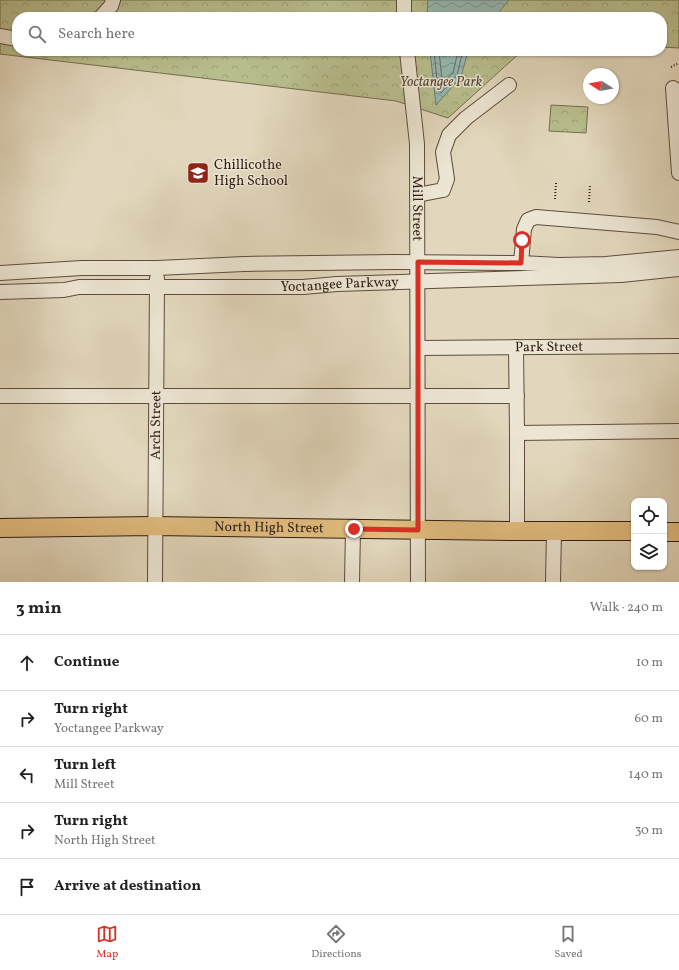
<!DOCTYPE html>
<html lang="en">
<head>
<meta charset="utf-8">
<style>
  :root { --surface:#fff; --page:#f2f2f2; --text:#222; --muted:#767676; --line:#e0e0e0; --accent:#d93025 }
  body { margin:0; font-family:Vollkorn,serif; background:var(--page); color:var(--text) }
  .controls { position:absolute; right:12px; bottom:12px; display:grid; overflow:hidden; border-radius:8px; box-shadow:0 1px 3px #0004 }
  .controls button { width:36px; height:36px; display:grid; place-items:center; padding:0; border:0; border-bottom:1px solid var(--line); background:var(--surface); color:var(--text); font:20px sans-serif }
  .compass { position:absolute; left:583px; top:68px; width:36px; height:36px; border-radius:50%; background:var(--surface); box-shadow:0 1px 3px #0004; rotate:281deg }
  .stop { position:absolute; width:12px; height:12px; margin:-9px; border:3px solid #d93025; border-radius:50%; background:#fff }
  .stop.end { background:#d93025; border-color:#fff; box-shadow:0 1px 4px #0008 }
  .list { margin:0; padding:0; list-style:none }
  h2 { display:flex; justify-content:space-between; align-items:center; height:52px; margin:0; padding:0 16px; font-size:17px }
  h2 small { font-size:13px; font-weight:400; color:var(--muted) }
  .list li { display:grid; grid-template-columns:26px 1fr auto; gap:12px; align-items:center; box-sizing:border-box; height:56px; padding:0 16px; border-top:1px solid var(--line) }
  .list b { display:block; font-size:15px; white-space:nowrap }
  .list p { margin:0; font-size:13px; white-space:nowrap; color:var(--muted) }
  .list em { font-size:13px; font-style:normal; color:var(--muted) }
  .icon { flex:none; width:22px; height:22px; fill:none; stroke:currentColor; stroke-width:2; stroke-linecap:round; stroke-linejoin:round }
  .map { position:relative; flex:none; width:679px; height:582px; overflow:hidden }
  .search { position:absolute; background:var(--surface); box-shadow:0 1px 3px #0004; left:12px; right:12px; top:12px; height:44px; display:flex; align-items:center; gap:10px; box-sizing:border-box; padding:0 14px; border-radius:16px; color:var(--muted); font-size:15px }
  .sheet { height:332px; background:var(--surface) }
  nav { display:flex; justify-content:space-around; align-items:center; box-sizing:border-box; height:56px; border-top:1px solid var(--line); background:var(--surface); font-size:11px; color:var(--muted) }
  nav a { display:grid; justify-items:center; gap:2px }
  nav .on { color:var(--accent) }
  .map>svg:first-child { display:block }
  .forest { fill:url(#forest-crowns); stroke:#756e50 }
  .water { fill:url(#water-waves); stroke:#6d7b73 }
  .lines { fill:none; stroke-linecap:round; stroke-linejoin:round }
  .shore { stroke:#646c63; stroke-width:1 }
  .minor-casing { stroke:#5e4c3e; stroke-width:16 }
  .major-casing { stroke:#321e14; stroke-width:20 }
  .path { stroke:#321e14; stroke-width:2; stroke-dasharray:1 2; stroke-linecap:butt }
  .minor { stroke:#ece5d3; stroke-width:14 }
  .major { stroke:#e1bc7e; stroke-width:18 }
  .route { stroke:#d93025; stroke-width:5 }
  .labels { text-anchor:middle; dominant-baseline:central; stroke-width:3; stroke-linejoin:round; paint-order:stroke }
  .park-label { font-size:14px; font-style:italic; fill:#544632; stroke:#ece5d3 }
  .poi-label { font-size:14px; fill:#321e14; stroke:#ece5d3; text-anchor:start }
  .street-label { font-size:14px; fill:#321e14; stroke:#ece5d3 }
</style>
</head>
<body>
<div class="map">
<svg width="679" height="582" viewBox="0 0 679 582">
  <defs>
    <pattern id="forest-crowns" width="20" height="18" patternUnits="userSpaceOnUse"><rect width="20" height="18" fill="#b8bd8d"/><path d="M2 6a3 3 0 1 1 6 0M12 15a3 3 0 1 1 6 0" fill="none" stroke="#9fa279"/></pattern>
    <pattern id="water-waves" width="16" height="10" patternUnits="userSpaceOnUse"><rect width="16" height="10" fill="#95b9b2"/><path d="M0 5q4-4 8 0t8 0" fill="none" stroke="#7a9690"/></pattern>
  </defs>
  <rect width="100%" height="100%" fill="#e2d7bc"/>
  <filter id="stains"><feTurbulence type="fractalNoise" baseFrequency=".005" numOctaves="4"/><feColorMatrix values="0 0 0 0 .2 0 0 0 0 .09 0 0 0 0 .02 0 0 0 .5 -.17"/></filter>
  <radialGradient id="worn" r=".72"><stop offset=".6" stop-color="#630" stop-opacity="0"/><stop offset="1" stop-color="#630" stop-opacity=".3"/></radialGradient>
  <!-- forest -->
  <path class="forest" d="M 0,0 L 679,0 L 679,48 L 662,47 L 662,17 L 17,17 L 17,51 L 522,51 L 448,118 L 396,101 L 0,54 Z
    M 551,105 L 588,107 L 586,133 L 549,131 Z"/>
  <!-- water -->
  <path class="water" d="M 428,0 L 509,0 L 495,17 L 427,17 Z
    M 430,51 L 468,51 L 461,77 L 436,105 Z"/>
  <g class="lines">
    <!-- shore -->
    <path class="shore" d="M 434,51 L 438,91 L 441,93 L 457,75 L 463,51
      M 439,51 L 442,80 L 444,81 L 453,73 L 458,51"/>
    <!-- minor casing -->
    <g class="minor-casing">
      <g id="minor">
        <path d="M 101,17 L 111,6 L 113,0"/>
        <path d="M 404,17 L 404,0"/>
        <path d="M 0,36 L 17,39"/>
        <path id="s1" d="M 407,51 L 417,144 L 418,582"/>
        <path d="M 673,88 L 679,173"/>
        <path d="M 417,195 L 443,190 L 447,179 L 443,152 L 449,135 L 466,118 L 509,85"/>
        <path d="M 521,263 L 524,229 L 528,220 L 536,217 L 657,227 L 679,232"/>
        <path d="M 0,273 L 82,268 L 157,268 L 244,264 L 394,262 L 521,263 L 559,265 L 606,264 L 679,257"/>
        <path id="s2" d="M 0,292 L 64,290 L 79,287 L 303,287 L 337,284 L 621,275 L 679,269"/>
        <path d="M 516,347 L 517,433 L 679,431"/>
        <path id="s3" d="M 418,348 L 679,346"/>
        <path d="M 0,396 L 517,396"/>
        <path d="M 517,531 L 517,433"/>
        <path id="s4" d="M 155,582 L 157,278"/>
        <path d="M 352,582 L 353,529"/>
        <path d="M 553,582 L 554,531"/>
      </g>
    </g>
    <!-- major casing -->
    <g class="major-casing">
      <g id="major">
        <path id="s5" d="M 0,528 L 154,526 L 517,531 L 634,531"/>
        <path d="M 664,532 L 679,532"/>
      </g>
    </g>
    <!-- path -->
    <path class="path" d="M 671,67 L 679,63
      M 555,199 L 556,183
      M 589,202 L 590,185"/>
    <!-- minor -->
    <use href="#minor" class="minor"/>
    <!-- major -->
    <use href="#major" class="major"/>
  </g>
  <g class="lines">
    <!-- route -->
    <path class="route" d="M 354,529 L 418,530 L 418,262 L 521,263 L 522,240"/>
  </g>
  <!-- icons -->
  <defs>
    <g id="school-square" transform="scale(1.15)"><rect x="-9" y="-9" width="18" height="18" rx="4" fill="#8f2418" stroke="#ece5d3"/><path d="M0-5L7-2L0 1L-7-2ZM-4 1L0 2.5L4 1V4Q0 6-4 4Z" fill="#fff"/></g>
  </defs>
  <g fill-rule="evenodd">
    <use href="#school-square" x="198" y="173"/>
  </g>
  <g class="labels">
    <!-- park labels -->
    <g class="park-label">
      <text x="441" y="82">Yoctangee Park</text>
    </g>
    <!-- poi labels -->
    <g class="poi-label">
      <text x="214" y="165">Chillicothe<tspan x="214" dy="16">High School</tspan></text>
    </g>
    <!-- street labels -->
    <g class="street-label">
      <text stroke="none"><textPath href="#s1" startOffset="158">Mill Street</textPath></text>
      <text stroke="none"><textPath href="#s2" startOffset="340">Yoctangee Parkway</textPath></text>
      <text stroke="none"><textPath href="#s3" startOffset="131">Park Street</textPath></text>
      <text stroke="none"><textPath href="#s4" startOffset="157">Arch Street</textPath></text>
      <text stroke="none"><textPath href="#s5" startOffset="269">North High Street</textPath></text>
    </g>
  </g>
  <rect width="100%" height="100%" filter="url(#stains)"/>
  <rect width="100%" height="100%" fill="url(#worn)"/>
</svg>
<div class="controls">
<button><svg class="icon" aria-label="locate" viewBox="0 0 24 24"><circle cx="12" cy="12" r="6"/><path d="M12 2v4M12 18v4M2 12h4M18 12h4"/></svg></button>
<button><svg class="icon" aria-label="layers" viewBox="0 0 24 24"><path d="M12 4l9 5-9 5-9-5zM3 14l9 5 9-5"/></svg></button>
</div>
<svg class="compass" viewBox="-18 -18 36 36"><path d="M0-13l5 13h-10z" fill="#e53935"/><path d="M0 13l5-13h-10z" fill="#767676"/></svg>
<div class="stop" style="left:522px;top:240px"></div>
<div class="stop end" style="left:354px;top:529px"></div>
<div class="search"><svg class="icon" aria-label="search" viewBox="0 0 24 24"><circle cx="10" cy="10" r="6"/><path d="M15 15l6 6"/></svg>Search here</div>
</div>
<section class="sheet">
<h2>3 min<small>Walk · 240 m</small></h2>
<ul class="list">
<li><svg class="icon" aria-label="ahead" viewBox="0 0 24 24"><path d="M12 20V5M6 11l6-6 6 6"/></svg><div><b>Continue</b></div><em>10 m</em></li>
<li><svg class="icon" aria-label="right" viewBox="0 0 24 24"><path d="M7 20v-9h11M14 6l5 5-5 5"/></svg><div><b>Turn right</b><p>Yoctangee Parkway</p></div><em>60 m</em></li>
<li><svg class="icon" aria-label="left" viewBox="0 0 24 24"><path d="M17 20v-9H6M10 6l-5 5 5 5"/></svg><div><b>Turn left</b><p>Mill Street</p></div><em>140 m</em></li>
<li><svg class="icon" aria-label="right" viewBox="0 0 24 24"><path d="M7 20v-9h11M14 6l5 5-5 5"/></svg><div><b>Turn right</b><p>North High Street</p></div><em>30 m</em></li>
<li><svg class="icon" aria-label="arrive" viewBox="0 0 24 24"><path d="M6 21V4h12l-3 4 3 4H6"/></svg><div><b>Arrive at destination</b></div></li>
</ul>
</section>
<nav>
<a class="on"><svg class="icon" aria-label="map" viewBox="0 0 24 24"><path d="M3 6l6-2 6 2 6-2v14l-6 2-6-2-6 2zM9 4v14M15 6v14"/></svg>Map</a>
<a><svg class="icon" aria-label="directions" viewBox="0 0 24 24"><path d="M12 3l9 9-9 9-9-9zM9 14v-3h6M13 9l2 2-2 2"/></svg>Directions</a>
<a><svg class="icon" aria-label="saved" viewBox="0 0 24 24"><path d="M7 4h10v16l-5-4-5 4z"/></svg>Saved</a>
</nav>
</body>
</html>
